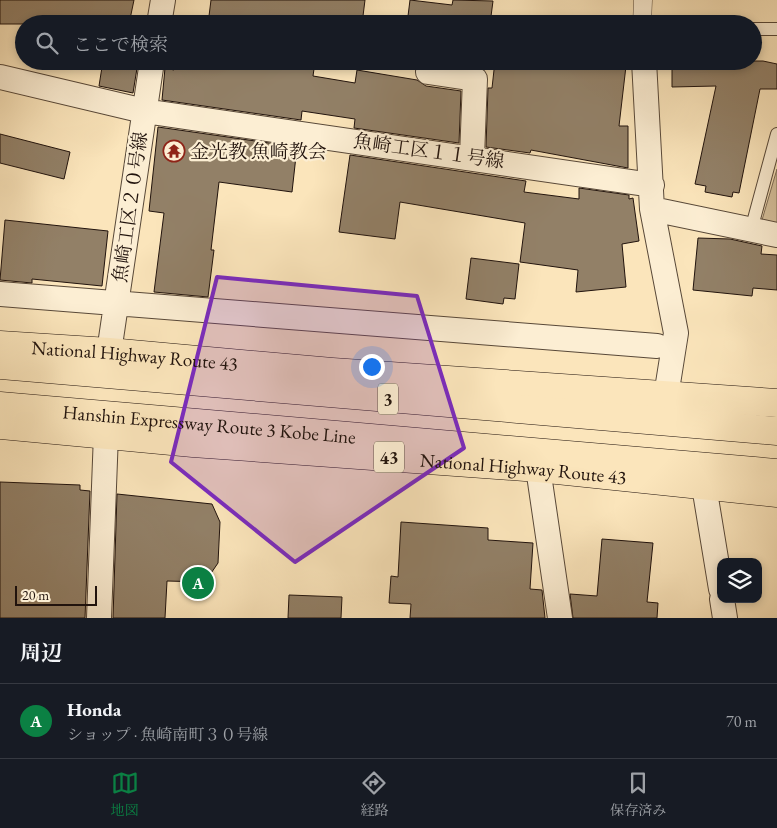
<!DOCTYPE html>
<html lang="ja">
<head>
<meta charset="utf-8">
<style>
  :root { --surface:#171b24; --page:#242831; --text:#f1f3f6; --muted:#9ea1a6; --line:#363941; --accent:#0b8043 }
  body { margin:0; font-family:"EB Garamond","Noto Serif JP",serif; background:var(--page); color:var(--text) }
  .controls { position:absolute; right:15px; bottom:15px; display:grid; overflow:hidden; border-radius:10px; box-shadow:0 2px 8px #0003 }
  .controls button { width:45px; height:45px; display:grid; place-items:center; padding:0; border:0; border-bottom:1px solid var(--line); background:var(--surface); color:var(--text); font:25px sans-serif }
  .scale { position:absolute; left:15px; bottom:12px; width:82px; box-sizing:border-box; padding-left:5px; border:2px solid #21130d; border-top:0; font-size:14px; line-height:18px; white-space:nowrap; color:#21130d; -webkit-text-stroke:4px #fceed3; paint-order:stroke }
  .you { position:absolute; left:371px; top:366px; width:18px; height:18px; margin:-12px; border:4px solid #fff; border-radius:50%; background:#1a73e8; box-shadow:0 0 0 8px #1a73e833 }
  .badge { display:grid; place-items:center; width:32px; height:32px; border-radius:50%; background:var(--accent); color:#fff; font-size:16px; font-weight:700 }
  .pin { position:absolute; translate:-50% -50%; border:2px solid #fff; box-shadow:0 1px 5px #0006 }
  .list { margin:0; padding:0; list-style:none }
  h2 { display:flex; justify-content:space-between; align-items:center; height:65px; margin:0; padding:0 20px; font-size:21px }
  h2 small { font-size:16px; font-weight:400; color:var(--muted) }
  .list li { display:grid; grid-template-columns:32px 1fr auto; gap:15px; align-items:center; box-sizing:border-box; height:75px; padding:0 20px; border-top:1px solid var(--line) }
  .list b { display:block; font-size:19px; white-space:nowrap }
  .list p { margin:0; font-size:16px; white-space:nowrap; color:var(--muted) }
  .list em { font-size:16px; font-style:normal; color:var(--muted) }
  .icon { flex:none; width:28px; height:28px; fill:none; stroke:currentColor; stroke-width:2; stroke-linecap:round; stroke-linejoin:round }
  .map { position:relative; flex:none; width:777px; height:618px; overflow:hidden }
  .search { position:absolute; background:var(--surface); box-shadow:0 2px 8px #0003; left:15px; right:15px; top:15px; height:55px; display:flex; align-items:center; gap:12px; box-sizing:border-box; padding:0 18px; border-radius:28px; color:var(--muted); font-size:19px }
  .sheet { height:140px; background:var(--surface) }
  nav { display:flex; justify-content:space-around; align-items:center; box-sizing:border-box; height:70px; border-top:1px solid var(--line); background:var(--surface); font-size:14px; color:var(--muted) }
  nav a { display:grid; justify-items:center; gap:2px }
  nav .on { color:var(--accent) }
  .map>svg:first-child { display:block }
  .green { fill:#d6c19d; stroke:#7c6a55 }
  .building { fill:#928067; stroke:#21130d }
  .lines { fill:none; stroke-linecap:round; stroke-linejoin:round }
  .service-casing { stroke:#584838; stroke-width:14 }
  .pedestrian-casing { stroke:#584838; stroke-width:19 }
  .minor-casing { stroke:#584838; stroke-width:26 }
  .trunk-casing { stroke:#21130d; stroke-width:29 }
  .motorway-casing { stroke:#21130d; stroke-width:29 }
  .service { stroke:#fceed3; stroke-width:12 }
  .pedestrian { stroke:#fceed3; stroke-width:18 }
  .minor { stroke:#fceed3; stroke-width:24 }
  .trunk { stroke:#fbe5bb; stroke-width:28 }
  .motorway { stroke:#fbe5bb; stroke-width:28 }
  .marked { fill:#7b2cbf; fill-opacity:0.2; stroke:#7b2cbf; stroke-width:4; stroke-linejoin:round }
  .labels { text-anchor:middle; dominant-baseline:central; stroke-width:4.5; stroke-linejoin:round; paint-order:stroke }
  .shield { fill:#fceed3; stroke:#635548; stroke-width:1 }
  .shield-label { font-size:18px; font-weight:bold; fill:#21130d }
  .poi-label { font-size:19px; fill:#21130d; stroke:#fceed3; text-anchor:start }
  .street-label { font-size:19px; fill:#21130d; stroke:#fceed3 }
</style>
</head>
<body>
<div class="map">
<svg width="777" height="618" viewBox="0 0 777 618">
  <rect width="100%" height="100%" fill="#fbe5bb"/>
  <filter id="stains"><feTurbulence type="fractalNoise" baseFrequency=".004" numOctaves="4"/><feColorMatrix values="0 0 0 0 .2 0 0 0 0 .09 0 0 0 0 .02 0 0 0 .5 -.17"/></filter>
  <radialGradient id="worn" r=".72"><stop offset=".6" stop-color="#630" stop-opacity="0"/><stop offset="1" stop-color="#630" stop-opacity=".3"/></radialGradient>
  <!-- green -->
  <path class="green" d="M 777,169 L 777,224 L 762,220 Z"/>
  <!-- building -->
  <path class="building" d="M 0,0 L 134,0 L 129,24 L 0,24 Z
    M 211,0 L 365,0 L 362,24 L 208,24 Z
    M 410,0 L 452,5 L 453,0 L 493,1 L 490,24 L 407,24 Z
    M 81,61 L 138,62 L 133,93 L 99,86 L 102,67 Z
    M 175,61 L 312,61 L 315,62 L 313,76 L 355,83 L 357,70 L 417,80 L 426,86 L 461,91 L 459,143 L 354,128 L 355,119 L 302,111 L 301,120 L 162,100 L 165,68 L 174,70 Z
    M 495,61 L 590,61 L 626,66 L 619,126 L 628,126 L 628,168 L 531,150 L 530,153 L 486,147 L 488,88 L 492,88 Z
    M 672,61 L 763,61 L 777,64 L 777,89 L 760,89 L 739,193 L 733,192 L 732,197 L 705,192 L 706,186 L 695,184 L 716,86 L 672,87 Z
    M 158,127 L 297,147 L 292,192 L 219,182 L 211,250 L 214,250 L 208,297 L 154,292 L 164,213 L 149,211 Z
    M 0,134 L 70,152 L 64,179 L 0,163 Z
    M 350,155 L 526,181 L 524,192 L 579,199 L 579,188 L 629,195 L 629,199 L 633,198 L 639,241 L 622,244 L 626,287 L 576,292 L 578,270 L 520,262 L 525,223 L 400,202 L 395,239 L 339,232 Z
    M 5,220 L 108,231 L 102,286 L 32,279 L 32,283 L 0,280 Z
    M 698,238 L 730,239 L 762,246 L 761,254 L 777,255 L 777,290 L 753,288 L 752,296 L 693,290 Z
    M 471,258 L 519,264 L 515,299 L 504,298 L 503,304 L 466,299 Z
    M 0,482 L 80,485 L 80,490 L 90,491 L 85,618 L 0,618 Z
    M 117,494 L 212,504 L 220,522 L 218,563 L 205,582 L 167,581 L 165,618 L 113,618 Z
    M 401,522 L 488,528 L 488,540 L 533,543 L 530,589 L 542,590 L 545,618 L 410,618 L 411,604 L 389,603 L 391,576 L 398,577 Z
    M 602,539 L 653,543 L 647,602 L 658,603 L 657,618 L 573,618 L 570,594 L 597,596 Z
    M 289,595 L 342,597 L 341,618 L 288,618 Z"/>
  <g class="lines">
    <!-- service casing -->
    <g class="service-casing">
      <path id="service" d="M 753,29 L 777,29
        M 751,230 L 777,134"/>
    </g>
    <!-- pedestrian casing -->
    <g class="pedestrian-casing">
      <path id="pedestrian" d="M 642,24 L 643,0"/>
    </g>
    <!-- minor casing -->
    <g class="minor-casing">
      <path id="minor" d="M 159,24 L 163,0
        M 644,61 L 652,209 L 676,333 L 666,396
        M 428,72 L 475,79 L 472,157
        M 0,77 L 144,111 L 652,185
        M 652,209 L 777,235
        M 0,294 L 657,346
        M 109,352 L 152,61
        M 538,468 L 560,618
        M 704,486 L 721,589
        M 722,599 L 725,618
        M 99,618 L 106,434"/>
    </g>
    <!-- trunk casing -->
    <g class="trunk-casing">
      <g id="trunk">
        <path id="s1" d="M 0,345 L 109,352 L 332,372 L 777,403"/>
        <path id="s2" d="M 0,425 L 193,443 L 538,468 L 777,493"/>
      </g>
    </g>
    <!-- motorway casing -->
    <g class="motorway-casing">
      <g id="motorway">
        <path d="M 0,365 L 777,431"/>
        <path id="s3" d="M 0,406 L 777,473"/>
      </g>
    </g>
    <!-- service -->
    <use href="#service" class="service"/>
    <!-- pedestrian -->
    <use href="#pedestrian" class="pedestrian"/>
    <!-- minor -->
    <use href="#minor" class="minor"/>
    <!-- trunk -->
    <use href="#trunk" class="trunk"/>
    <!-- motorway -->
    <use href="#motorway" class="motorway"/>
  </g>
  <!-- marked area -->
  <path class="marked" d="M 217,277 L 417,296 L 464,448 L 295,562 L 171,462 Z"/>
  <!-- icons -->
  <defs>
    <g id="temple-ring" transform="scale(1.125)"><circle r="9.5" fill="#fceed3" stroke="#8f2418" stroke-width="1.5"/><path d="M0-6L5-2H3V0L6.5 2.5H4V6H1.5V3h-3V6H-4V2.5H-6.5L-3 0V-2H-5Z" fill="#8f2418"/></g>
  </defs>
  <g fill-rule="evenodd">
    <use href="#temple-ring" x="174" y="151"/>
  </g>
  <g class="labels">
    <!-- shield labels -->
    <g class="shield">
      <rect x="378" y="383.5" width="20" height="31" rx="4"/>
      <rect x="374" y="441.5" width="30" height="31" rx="4"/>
    </g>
    <g class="shield-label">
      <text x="388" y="399">3</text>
      <text x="389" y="457">43</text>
    </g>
    <!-- poi labels -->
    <g class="poi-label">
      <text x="190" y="151">金光教 魚崎教会</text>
    </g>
    <!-- street labels -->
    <g class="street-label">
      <text transform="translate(429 151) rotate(8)">魚崎工区１１号線</text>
      <text transform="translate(130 207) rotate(-82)">魚崎工区２０号線</text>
      <text stroke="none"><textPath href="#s1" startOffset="135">National Highway Route 43</textPath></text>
      <text stroke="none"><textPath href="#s3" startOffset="210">Hanshin Expressway Route 3 Kobe Line</textPath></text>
      <text stroke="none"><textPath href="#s2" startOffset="525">National Highway Route 43</textPath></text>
    </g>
  </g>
  <rect width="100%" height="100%" filter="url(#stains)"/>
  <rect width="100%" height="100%" fill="url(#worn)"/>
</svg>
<div class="controls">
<button><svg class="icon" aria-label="layers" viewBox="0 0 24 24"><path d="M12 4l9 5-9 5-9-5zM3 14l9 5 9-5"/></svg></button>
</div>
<div class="scale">20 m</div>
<div class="you"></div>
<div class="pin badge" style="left:198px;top:583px">A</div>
<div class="search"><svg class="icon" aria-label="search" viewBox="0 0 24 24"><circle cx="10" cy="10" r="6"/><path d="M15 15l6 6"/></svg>ここで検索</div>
</div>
<section class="sheet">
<h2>周辺<small></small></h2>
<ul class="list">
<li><span class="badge">A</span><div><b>Honda</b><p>ショップ · 魚崎南町３０号線</p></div><em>70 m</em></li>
</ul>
</section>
<nav>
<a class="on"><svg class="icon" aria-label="map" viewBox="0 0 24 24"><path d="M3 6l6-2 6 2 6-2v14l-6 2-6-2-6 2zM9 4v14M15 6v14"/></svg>地図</a>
<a><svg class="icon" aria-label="directions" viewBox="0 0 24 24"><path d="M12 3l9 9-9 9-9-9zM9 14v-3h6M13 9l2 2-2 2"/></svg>経路</a>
<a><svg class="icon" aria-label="saved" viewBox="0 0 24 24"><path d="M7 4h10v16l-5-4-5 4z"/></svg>保存済み</a>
</nav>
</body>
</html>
